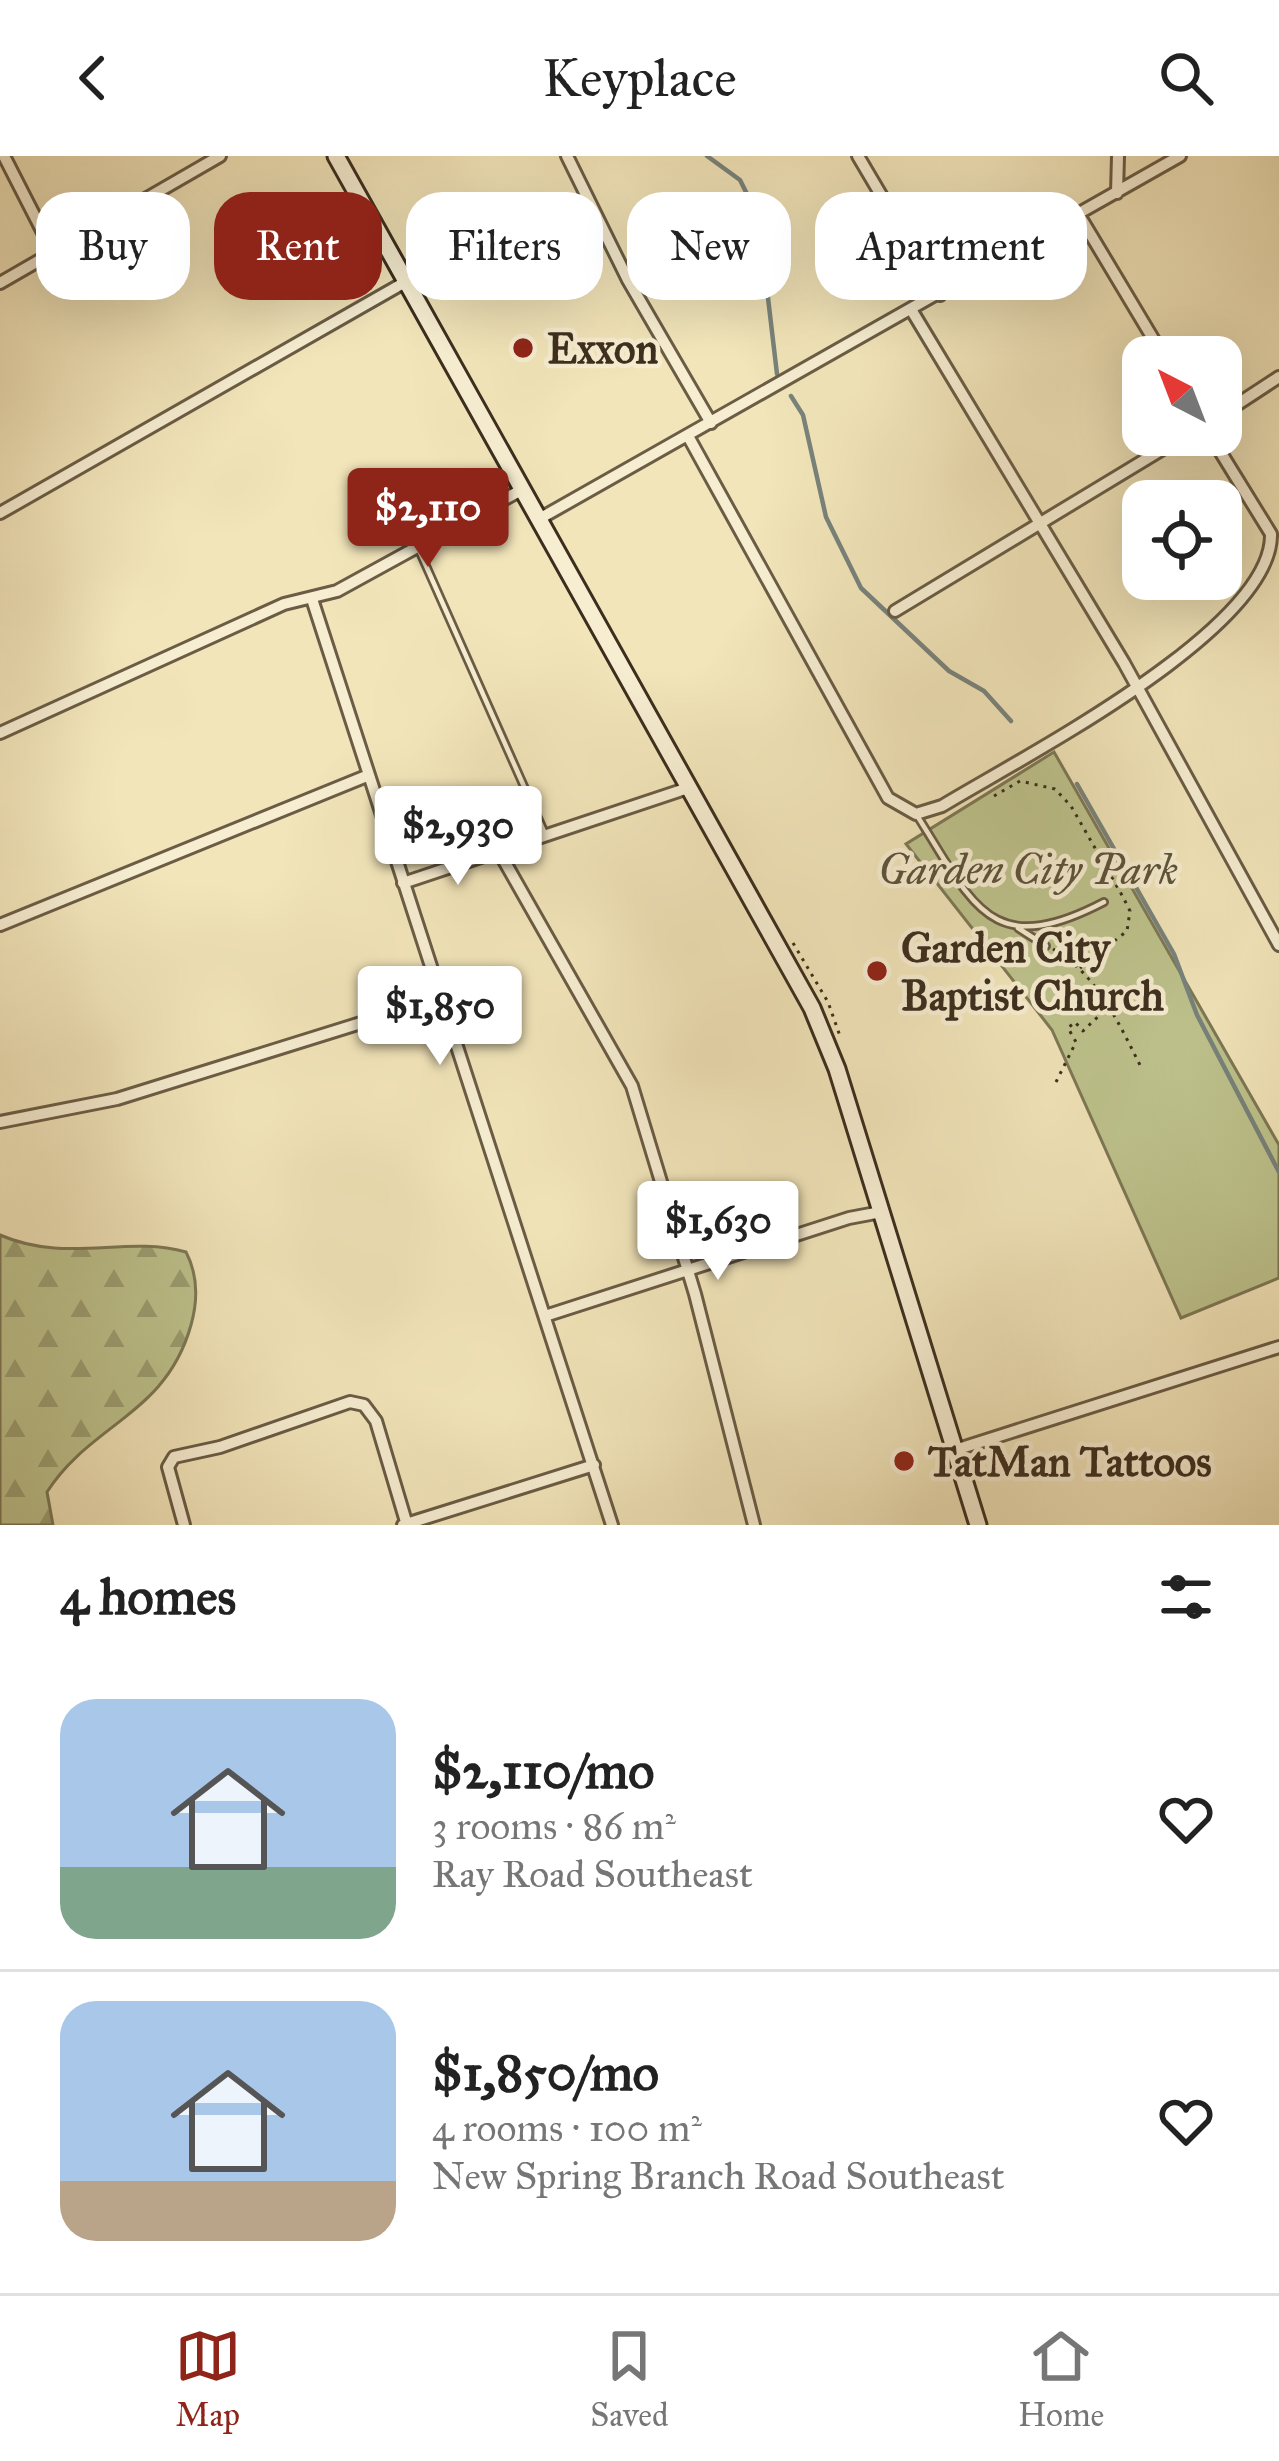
<!DOCTYPE html>
<meta charset="utf-8">
<style>
:root{--surface:#fff;--page:#f2f2f2;--text:#222;--muted:#767676;--line:#e0e0e0;--accent:#8f2418}
body{margin:0;font-family:"IM FELL Great Primer",serif;background:var(--page);color:var(--text);height:100vh;display:flex;flex-direction:column;font-size:45px;white-space:nowrap}
*{box-sizing:border-box;margin:0}
p{font-size:39px;color:var(--muted)}
.icon{flex:none;width:66px;height:66px;fill:none;stroke:currentColor;stroke-width:2;stroke-linecap:round;stroke-linejoin:round}
.map{position:relative;height:1369px;overflow:hidden}
.sheet{display:flex;flex-direction:column;background:var(--surface);flex:1}
.sheet>*{flex:none}
.banner{position:absolute;left:36px;top:36px;width:1209px;height:108px;display:flex;gap:24px}
.needle{width:78px;rotate:318deg}
.fabs{position:absolute;left:1122px;top:180px;display:grid;gap:24px}
.fabs a{display:grid;place-items:center;width:120px;height:120px;border-radius:24px;background:var(--surface);box-shadow:0 12px 48px #0002;font-size:60px}
.price{position:absolute;translate:-50% -102px;padding:0 27px;border-radius:12px;background:#fff;color:#222;font-size:39px;line-height:78px;filter:drop-shadow(0 3px 6px #0008)}
.price::after{content:'';position:absolute;left:50%;top:72px;width:36px;height:27px;margin-left:-18px;background:inherit;clip-path:polygon(0 0,100% 0,50% 100%)}
.price.current{background:var(--accent);color:#fff}
ul{padding:0;list-style:none}
li{display:flex;align-items:center;gap:36px;height:300px;padding:0 60px}
li+li{border-top:3px solid var(--line)}
li span{display:grid;place-items:center;flex:none;width:336px;height:240px;border-radius:36px;color:#555}
li>.icon{margin-inline-start:auto}
span .icon{width:144px;height:144px;fill:#fffc;stroke-width:1}
li b{font-size:51px}
h2{display:flex;justify-content:space-between;align-items:center;height:144px;padding:0 60px;font-size:51px}
.chip{padding:0 42px;border-radius:36px;background:var(--surface);box-shadow:0 12px 48px #0002;font-size:42px;line-height:108px}
.chip.current{background:var(--accent);color:#fff}
header{display:flex;justify-content:space-between;align-items:center;height:156px;padding:0 60px;background:var(--surface);font-size:54px;font-weight:600}
.menu{display:flex;justify-content:space-around;align-items:center;height:168px;border-top:3px solid var(--line);background:var(--surface);font-size:33px;color:var(--muted)}
.menu a{display:grid;justify-items:center;gap:6px}
.menu .current{color:var(--accent)}
.map>svg:first-child{display:block}
.forest{fill:url(#forest-firs);stroke:#7d7856;stroke-width:3}
.park{fill:#bec38d;stroke:#7d7856;stroke-width:3}
.lines{fill:none;stroke-linecap:round;stroke-linejoin:round}
.stream{stroke:#78837c;stroke-width:4.5}
.lane-casing{stroke:#6a5c45;stroke-width:10}
.street-casing{stroke:#6a5c45;stroke-width:16}
.secondary-casing{stroke:#3c2e1e;stroke-width:21}
.path{stroke:#3c2e1e;stroke-width:3;stroke-dasharray:3 6;stroke-linecap:butt}
.lane{stroke:#f7eed2;stroke-width:4.5}
.street{stroke:#f7eed2;stroke-width:10}
.secondary{stroke:#f7eed2;stroke-width:15}
.poi-dot{fill:#8f2418;stroke:#f7eed2;stroke-width:4.5}
.labels{text-anchor:middle;stroke-width:9;stroke-linejoin:round;paint-order:stroke}
.poi-label{font-size:42px;font-weight:bold;fill:#3c2e1e;stroke:#f7eed2;text-anchor:start}
.park-label{font-size:42px;font-style:italic;fill:#5c533a;stroke:#f7eed2}
</style>
<header><svg class="icon" aria-label="back" viewBox="0 0 24 24"><path d="M15 5l-7 7 7 7"/></svg>Keyplace<svg class="icon" aria-label="search" viewBox="0 0 24 24"><circle cx="10" cy="10" r="6"/><path d="M15 15l6 6"/></svg></header>
<div class="map">
<svg width="1279" height="1369" viewBox="0 0 1279 1369">
<defs>
<pattern id="forest-firs" width="22" height="20" patternUnits="userSpaceOnUse" patternTransform="scale(3)"><rect width="22" height="20" fill="#bec38d"/><path d="M5 1l3.5 6h-7zM16 11l3.5 6h-7z" fill="#9c9f73"/></pattern>
</defs>
<rect width="100%" height="100%" fill="#f2e5ba"/>
<filter id="stains"><feTurbulence type="fractalNoise" baseFrequency=".00167" numOctaves="4"/><feColorMatrix values="0 0 0 0 .2 0 0 0 0 .09 0 0 0 0 .02 0 0 0 .5 -.17"/></filter>
<radialGradient id="worn" r=".72"><stop offset=".6" stop-color="#630" stop-opacity="0"/><stop offset="1" stop-color="#630" stop-opacity=".3"/></radialGradient>
<path class="forest" d="M 0,1079 C 67,1108 125,1079 186,1096 C 198,1119 198,1144 191,1169 C 166,1259 91,1267 47,1336 L 53,1369 L 0,1369 Z"/>
<path class="park" d="M 1054,596 L 1279,989 L 1279,1122 L 1181,1162 L 1052,874 L 906,688 Z"/>
<g class="lines">
<path class="stream" d="M 707,0 L 740,24 L 773,90 L 766,125 L 777,218
M 791,240 L 803,259 L 826,361 L 861,432 L 949,515 L 984,535 L 1011,565
M 1077,628 L 1174,798 L 1197,859 L 1279,1016"/>
<defs>
<path id="lane" d="M 419,394 L 546,680
M 916,658 C 973,747 989,806 1104,746
M 1018,772 L 1046,790"/>
<path id="street" d="M 4,0 L 53,96
M 567,0 L 628,124 L 711,267
M 858,0 L 940,139
M 1117,37 L 1118,0
M 1079,59 L 1164,201
M 0,127 L 220,0
M 912,155 L 1124,507 L 1279,789
M 1221,259 L 1279,221
M 688,280 L 888,642 L 916,658 L 942,650 C 1017,604 1273,474 1271,378 L 1210,279
M 0,357 L 407,125
M 539,363 L 1180,0
M 312,443 L 612,1369
M 895,455 L 1186,279
M 0,577 L 284,448 L 337,435 L 523,333
M 498,694 L 632,930 L 695,1138 L 754,1369
M 403,727 L 688,632
M 0,769 L 369,619
M 0,966 L 117,943 L 441,842
M 545,1160 L 849,1062 L 881,1056
M 955,1294 L 1279,1191
M 184,1369 L 168,1311 L 174,1301 L 220,1291 L 350,1246 L 364,1249 L 376,1265 L 407,1369
M 403,1369 L 594,1309"/>
<path id="secondary" d="M 336,0 L 812,852 L 837,913 L 978,1369"/>
</defs>
<use href="#lane" class="lane-casing"/>
<use href="#street" class="street-casing"/>
<use href="#secondary" class="secondary-casing"/>
<path class="path" d="M 994,640 L 1020,625 L 1055,633 L 1071,650 L 1123,741 L 1130,755 L 1127,775 L 1080,812
M 793,787 L 828,846 L 840,880
M 1053,793 C 1098,819 1119,868 1142,913
M 1056,926 L 1076,886 L 1068,872 L 1075,866 L 1083,875 L 1108,851"/>
<use href="#lane" class="lane"/>
<use href="#street" class="street"/>
<use href="#secondary" class="secondary"/>
</g>
<g class="poi-dot">
<circle cx="523" cy="192" r="12"/>
<circle cx="877" cy="815" r="12"/>
<circle cx="904" cy="1305" r="12"/>
</g>
<g class="labels">
<g class="poi-label">
<text x="547" y="207">Exxon</text>
<text x="901" y="806">Garden City<tspan x="901" dy="48">Baptist Church</tspan></text>
<text x="928" y="1320">TatMan Tattoos</text>
</g>
<g class="park-label">
<text x="1028" y="728">Garden City Park</text>
</g>
</g>
<rect width="100%" height="100%" filter="url(#stains)"/>
<rect width="100%" height="100%" fill="url(#worn)"/>
</svg>
<div class="fabs">
<a><svg class="needle" viewBox="-14 -14 28 28"><path d="M0-13l5 13h-10z" fill="#e53935"/><path d="M0 13l5-13h-10z" fill="#767676"/></svg></a>
<a><svg class="icon" aria-label="locate" viewBox="0 0 24 24"><circle cx="12" cy="12" r="6"/><path d="M12 2v4M12 18v4M2 12h4M18 12h4"/></svg></a>
</div>
<b class="price current" style="left:428px;top:414px">$2,110</b>
<b class="price" style="left:458px;top:732px">$2,930</b>
<b class="price" style="left:440px;top:912px">$1,850</b>
<b class="price" style="left:718px;top:1127px">$1,630</b>
<div class="banner">
<a class="chip">Buy</a>
<a class="chip current">Rent</a>
<a class="chip">Filters</a>
<a class="chip">New</a>
<a class="chip">Apartment</a>
</div>
</div>
<section class="sheet">
<h2>4 homes<svg class="icon" aria-label="filters" viewBox="0 0 24 24"><path d="M4 7h16M4 17h16"/><circle cx="9" cy="7" r="2"/><circle cx="15" cy="17" r="2"/></svg></h2>
<ul>
<li><span style="background:linear-gradient(#a9c7e8 70%,#7fa58c 0)"><svg class="icon" aria-label="home" viewBox="0 0 24 24"><path d="M3 11l9-7 9 7M6 9v11h12V9"/></svg></span><div><b>$2,110/mo</b><p>3 rooms · 86 m²</p><p>Ray Road Southeast</p></div><svg class="icon" aria-label="heart" viewBox="0 0 24 24"><path d="M12 20l-8-8c-3-5 5-10 8-4 3-6 11-1 8 4z"/></svg></li>
<li><span style="background:linear-gradient(#a9c7e8 75%,#b9a48a 0)"><svg class="icon" aria-label="home" viewBox="0 0 24 24"><path d="M3 11l9-7 9 7M6 9v11h12V9"/></svg></span><div><b>$1,850/mo</b><p>4 rooms · 100 m²</p><p>New Spring Branch Road Southeast</p></div><svg class="icon" aria-label="heart" viewBox="0 0 24 24"><path d="M12 20l-8-8c-3-5 5-10 8-4 3-6 11-1 8 4z"/></svg></li>
</ul>
</section>
<nav class="menu">
<a class="current"><svg class="icon" aria-label="map" viewBox="0 0 24 24"><path d="M3 6l6-2 6 2 6-2v14l-6 2-6-2-6 2zM9 4v14M15 6v14"/></svg>Map</a>
<a><svg class="icon" aria-label="saved" viewBox="0 0 24 24"><path d="M7 4h10v16l-5-4-5 4z"/></svg>Saved</a>
<a><svg class="icon" aria-label="home" viewBox="0 0 24 24"><path d="M3 11l9-7 9 7M6 9v11h12V9"/></svg>Home</a>
</nav>
